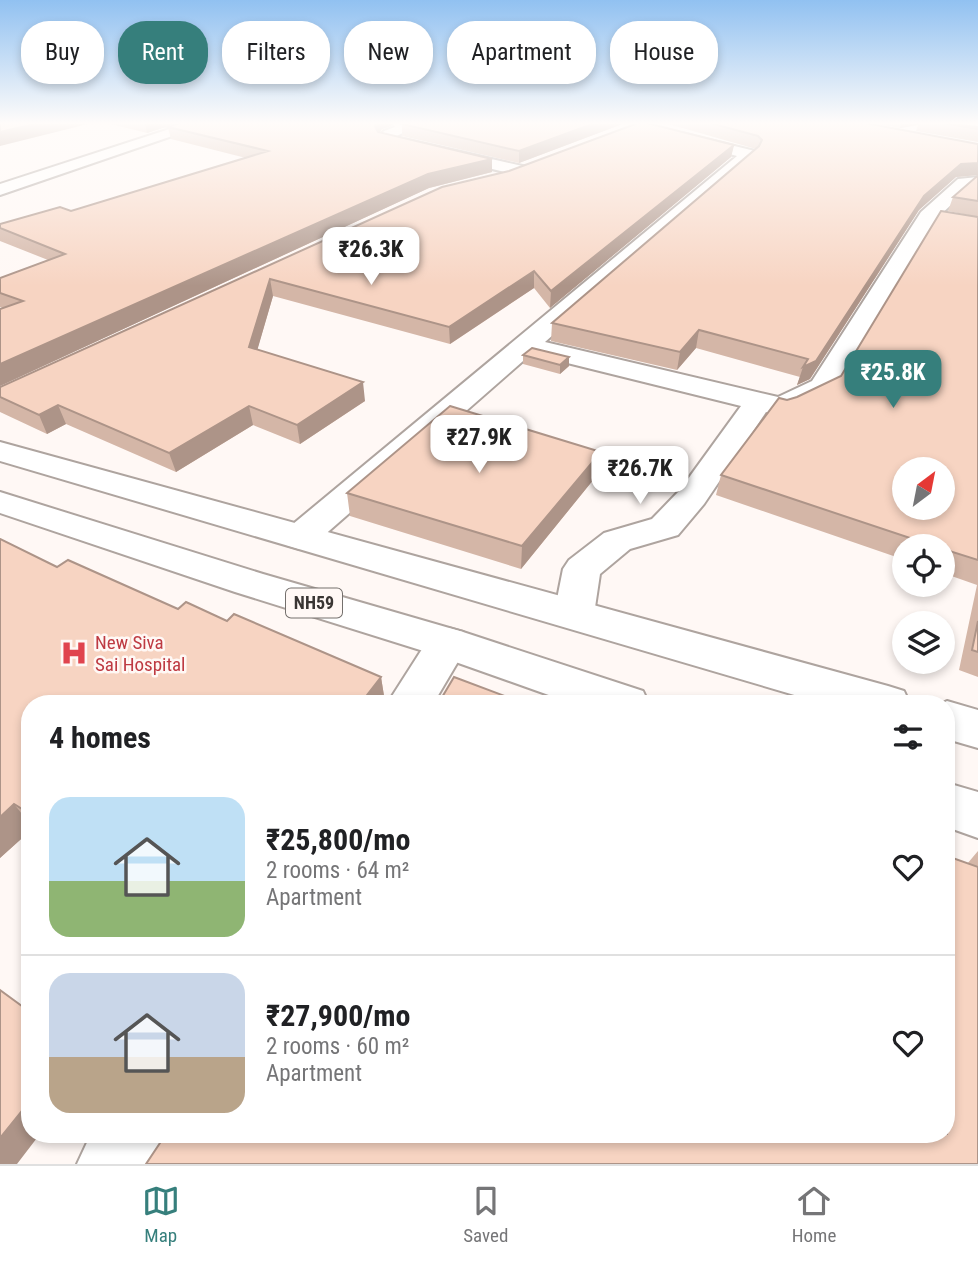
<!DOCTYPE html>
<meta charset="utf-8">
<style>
:root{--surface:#fff;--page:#f6f6f6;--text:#202124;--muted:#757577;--line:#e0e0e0;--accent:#367f7c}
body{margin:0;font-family:"Roboto Condensed",sans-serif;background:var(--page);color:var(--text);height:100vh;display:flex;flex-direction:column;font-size:26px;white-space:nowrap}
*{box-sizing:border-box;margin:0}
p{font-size:23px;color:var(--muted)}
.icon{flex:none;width:38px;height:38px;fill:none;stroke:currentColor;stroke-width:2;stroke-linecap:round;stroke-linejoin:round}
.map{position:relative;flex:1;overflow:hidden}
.details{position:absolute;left:21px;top:695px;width:934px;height:448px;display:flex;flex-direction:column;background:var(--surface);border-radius:28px;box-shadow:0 4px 10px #0003}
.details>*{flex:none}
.guide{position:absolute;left:21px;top:21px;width:936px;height:63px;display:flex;gap:14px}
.needle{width:46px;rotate:32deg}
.buttons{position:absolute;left:892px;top:457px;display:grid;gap:14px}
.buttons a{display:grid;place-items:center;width:63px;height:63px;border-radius:50%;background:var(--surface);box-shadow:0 4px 10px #0003;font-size:35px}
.price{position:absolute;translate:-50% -60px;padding:0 16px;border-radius:14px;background:#fff;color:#222;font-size:23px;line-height:46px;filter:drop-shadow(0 2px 4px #0008)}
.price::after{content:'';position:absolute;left:50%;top:42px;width:21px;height:16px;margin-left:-10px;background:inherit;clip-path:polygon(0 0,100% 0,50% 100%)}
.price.current{background:var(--accent);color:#fff}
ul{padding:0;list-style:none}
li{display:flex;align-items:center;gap:21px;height:175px;padding:0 28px}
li+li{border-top:2px solid var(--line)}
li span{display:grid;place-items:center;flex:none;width:196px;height:140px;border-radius:21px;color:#555}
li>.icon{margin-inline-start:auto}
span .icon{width:84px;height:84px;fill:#fffc;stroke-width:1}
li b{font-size:30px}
h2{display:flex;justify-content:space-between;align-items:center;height:84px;padding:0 28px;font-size:30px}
.pill{padding:0 24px;border-radius:28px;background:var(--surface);box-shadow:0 4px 10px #0003;font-size:24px;line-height:63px}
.pill.current{background:var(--accent);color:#fff}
.tab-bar{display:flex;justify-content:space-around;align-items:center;height:98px;border-top:2px solid var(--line);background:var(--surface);font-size:19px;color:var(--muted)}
.tab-bar a{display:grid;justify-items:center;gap:4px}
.tab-bar .current{color:var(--accent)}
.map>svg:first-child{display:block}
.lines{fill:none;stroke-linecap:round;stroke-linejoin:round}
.minor-casing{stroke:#aea49f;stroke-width:4}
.trunk-casing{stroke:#aea49f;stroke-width:4}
.minor{fill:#fff;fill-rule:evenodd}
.trunk{fill:#fff;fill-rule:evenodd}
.wall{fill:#d4b6a7}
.shaded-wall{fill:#ad9488}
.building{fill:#f7d4c2;stroke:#ad9488;stroke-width:2;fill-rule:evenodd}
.labels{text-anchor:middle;stroke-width:5;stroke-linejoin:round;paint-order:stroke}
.shield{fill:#fff8f5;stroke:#74706d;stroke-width:2}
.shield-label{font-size:18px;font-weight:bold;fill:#393533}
.health-label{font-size:19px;fill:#be3a42;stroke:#fff8f5;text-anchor:start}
</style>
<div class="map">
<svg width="978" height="1164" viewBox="0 0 978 1164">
<rect width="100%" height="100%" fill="#fff8f5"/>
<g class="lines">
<defs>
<path id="minor" d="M 188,123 L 210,123 L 0,195 L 0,184 Z
M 392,123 L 411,123 L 414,127 L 395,137 L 527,167 L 529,171 L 521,176 L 380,142 L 378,139 L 384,131 L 395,127 Z
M 681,133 L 755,151 L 757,154 L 545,342 L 778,397 L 812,381 L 921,212 L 958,179 L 978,177 L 978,187 L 969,188 L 936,219 L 832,393 L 791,413 L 781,416 L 766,412 L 704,504 L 678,535 L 630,549 L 600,574 L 594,614 L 588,624 L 574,628 L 560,624 L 554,614 L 563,569 L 569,560 L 604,533 L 652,519 L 680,490 L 741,406 L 531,354 L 313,545 L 300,549 L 287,545 L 282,537 L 287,529 L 737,156 L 676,140 L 674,137 L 676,134 Z
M 448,628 L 463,632 L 469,643 L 433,704 L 387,704 L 433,632 Z
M 91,1134 L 165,1134 L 151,1164 L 77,1164 Z"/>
<path id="trunk" d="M 0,442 L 888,686 L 904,691 L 910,704 L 825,704 L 0,461 Z
M 0,492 L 263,574 L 463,632 L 643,691 L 649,704 L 574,704 L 433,654 L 235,592 L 0,513 Z
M 947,701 L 978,710 L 978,748 L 947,739 L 947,704 L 941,704 Z
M 947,783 L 978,792 L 978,838 L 947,827 Z"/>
</defs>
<use href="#minor" class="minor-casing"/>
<use href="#trunk" class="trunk-casing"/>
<use href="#minor" class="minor"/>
<use href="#trunk" class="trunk"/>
</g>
<path class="wall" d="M 107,123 L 178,123 L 147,133 Z
M 180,123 L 391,123 L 391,126 L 382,129 L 379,133 L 492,172 L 429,188 L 0,386 L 0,309 L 3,308 L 0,307 L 0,278 L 48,260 L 0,241 L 0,224 L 71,211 L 246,158 L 171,139 L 168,127 Z
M 403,123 L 625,123 L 519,163 L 402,136 L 402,124 Z
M 665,123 L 865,123 L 978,144 L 978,175 L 956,177 L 919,210 L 810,379 L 797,385 L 800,377 L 696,348 L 677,370 L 551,341 L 552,323 L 756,149 Z
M 874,123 L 952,123 L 978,127 L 978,142 L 916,131 L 918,125 L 900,128 Z
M 734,145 L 731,157 L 550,308 L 534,288 L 450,344 L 273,296 L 257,350 L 365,401 L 300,444 L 253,425 L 176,472 L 66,424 L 47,434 L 0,412 L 0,387 L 442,187 Z
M 978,176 L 978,217 L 948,211 L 953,197 Z
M 978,217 L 978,677 L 959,670 L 977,585 L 943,573 L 943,546 L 905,546 L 905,560 L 716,495 L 721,475 L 787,400 L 797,397 L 841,376 Z
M 523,355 L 569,357 L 569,366 L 560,374 L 523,364 Z
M 601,452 L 598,474 L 521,569 L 350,516 L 347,493 Z
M 0,539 L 57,567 L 178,609 L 227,621 L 381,677 L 385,702 L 384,704 L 30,704 L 30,831 L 0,858 Z
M 978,851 L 978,1164 L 967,864 Z"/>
<path class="shaded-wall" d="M 39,123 L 92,123 L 0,146 L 0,132 Z
M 145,123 L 178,123 L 147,133 Z
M 377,123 L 391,123 L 391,126 L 382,129 L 376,137 L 375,126 Z
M 595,123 L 625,123 L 519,163 L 519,151 Z
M 901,123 L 919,123 L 918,125 L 900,128 Z
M 734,145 L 731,157 L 550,308 L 551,291 Z
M 492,159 L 492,172 L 429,188 L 0,386 L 0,364 L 428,174 Z
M 978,163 L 978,175 L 956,177 L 919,210 L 810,379 L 797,385 L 803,367 L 924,196 L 961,164 Z
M 534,271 L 534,288 L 450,344 L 449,327 Z
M 270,279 L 273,296 L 253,365 L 249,347 Z
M 699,330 L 696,348 L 677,370 L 680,352 Z
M 569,357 L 569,366 L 560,374 L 560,365 Z
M 363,382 L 365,401 L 300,444 L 297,425 Z
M 58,405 L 66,424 L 47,434 L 39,415 Z
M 249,406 L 253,425 L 176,472 L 169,453 Z
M 601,452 L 598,474 L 521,569 L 522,546 Z
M 381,677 L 385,702 L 384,704 L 360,704 Z
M 14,804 L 30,824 L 30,831 L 0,858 L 0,817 Z
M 30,1101 L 30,1134 L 40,1134 L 17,1164 L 0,1164 L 0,1138 Z"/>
<path class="building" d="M 0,123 L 39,123 L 0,132 Z
M 180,123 L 377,123 L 375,126 L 378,132 L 492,159 L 428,174 L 0,364 L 0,309 L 23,301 L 0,293 L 0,278 L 65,254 L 0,228 L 0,224 L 60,207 L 71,211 L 268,151 L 168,127 Z
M 403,123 L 595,123 L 519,151 L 402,124 Z
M 638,123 L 647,123 L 734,145 L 551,291 L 534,271 L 449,327 L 270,279 L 249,347 L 363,382 L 297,425 L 249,406 L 169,453 L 58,405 L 39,415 L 0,397 L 0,387 L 442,187 L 509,171 Z
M 710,123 L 865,123 L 978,144 L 978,163 L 961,164 L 924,196 L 816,361 L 803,367 L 808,359 L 699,330 L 680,352 L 552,323 L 759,146 L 762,140 L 758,136 Z
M 943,123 L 978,127 L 978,129 Z
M 978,176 L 978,201 L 953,197 L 976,177 Z
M 941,211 L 978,217 L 978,560 L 943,549 L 943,546 L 934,546 L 721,475 L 779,398 L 787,400 L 797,397 L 841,376 ZM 905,469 L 943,469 L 943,508 L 905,508 Z
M 532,348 L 569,357 L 560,365 L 523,355 Z
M 450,406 L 601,452 L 522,546 L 347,493 Z
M 0,539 L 57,567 L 68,560 L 178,609 L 186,602 L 227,621 L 234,614 L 381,677 L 360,704 L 30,704 L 30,814 L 14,804 L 0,817 Z
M 978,621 L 978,652 L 972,650 Z
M 454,677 L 526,704 L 438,704 Z
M 947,856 L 978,867 L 978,866 L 978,1164 L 146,1164 L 166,1134 L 947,1134 Z
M 0,990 L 30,1012 L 30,1101 L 0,1138 Z"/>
<linearGradient id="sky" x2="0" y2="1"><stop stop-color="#91c1f1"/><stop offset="0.43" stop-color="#fffcfa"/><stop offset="1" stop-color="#fffcfa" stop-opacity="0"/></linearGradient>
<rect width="978" height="286" fill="url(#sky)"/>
<defs>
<symbol id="hospital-bare" viewBox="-9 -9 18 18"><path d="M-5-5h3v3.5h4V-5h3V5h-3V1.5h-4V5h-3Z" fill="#e0444e" stroke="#fff8f5" stroke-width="2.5" paint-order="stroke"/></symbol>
</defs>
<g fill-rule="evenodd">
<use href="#hospital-bare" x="55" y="634" width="38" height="38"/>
</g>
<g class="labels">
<rect class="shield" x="286" y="588.5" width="56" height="29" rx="5"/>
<g class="shield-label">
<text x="314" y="609">NH59</text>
</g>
<g class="health-label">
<text x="95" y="649">New Siva<tspan x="95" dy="22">Sai Hospital</tspan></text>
</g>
</g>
</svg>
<div class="buttons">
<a><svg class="needle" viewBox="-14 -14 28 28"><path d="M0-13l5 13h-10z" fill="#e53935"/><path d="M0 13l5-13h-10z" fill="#757577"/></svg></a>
<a><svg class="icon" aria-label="locate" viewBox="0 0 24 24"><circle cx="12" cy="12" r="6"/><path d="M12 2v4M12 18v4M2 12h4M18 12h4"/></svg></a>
<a><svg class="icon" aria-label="layers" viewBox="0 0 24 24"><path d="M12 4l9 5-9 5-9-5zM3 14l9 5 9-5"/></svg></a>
</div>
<b class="price" style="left:371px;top:287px">₹26.3K</b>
<b class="price current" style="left:893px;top:410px">₹25.8K</b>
<b class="price" style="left:479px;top:475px">₹27.9K</b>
<b class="price" style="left:640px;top:506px">₹26.7K</b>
<div class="guide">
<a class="pill">Buy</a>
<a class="pill current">Rent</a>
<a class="pill">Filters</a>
<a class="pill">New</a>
<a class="pill">Apartment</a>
<a class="pill">House</a>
</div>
<section class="details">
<h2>4 homes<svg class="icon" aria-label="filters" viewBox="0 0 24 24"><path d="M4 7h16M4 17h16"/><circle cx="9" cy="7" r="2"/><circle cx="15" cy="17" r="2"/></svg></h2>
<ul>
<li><span style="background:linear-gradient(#bfe0f5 60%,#8fb573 0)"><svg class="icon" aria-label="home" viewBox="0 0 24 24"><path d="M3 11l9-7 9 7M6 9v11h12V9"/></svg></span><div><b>₹25,800/mo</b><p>2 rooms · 64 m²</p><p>Apartment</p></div><svg class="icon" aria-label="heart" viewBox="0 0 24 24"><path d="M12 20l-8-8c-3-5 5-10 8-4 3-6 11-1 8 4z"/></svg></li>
<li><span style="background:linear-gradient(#c9d6e8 60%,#b9a48a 0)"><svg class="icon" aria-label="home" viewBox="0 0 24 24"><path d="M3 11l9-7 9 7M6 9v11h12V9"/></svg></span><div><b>₹27,900/mo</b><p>2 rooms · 60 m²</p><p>Apartment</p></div><svg class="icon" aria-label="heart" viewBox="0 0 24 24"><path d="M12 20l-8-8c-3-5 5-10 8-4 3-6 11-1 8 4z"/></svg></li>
</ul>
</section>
</div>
<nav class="tab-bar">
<a class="current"><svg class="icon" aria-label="map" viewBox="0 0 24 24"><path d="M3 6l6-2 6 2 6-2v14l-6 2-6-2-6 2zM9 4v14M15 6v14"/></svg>Map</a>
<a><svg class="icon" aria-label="saved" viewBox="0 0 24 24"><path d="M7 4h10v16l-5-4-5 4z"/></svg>Saved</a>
<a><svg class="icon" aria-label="home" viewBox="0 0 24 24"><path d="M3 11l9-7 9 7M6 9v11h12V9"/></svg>Home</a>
</nav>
